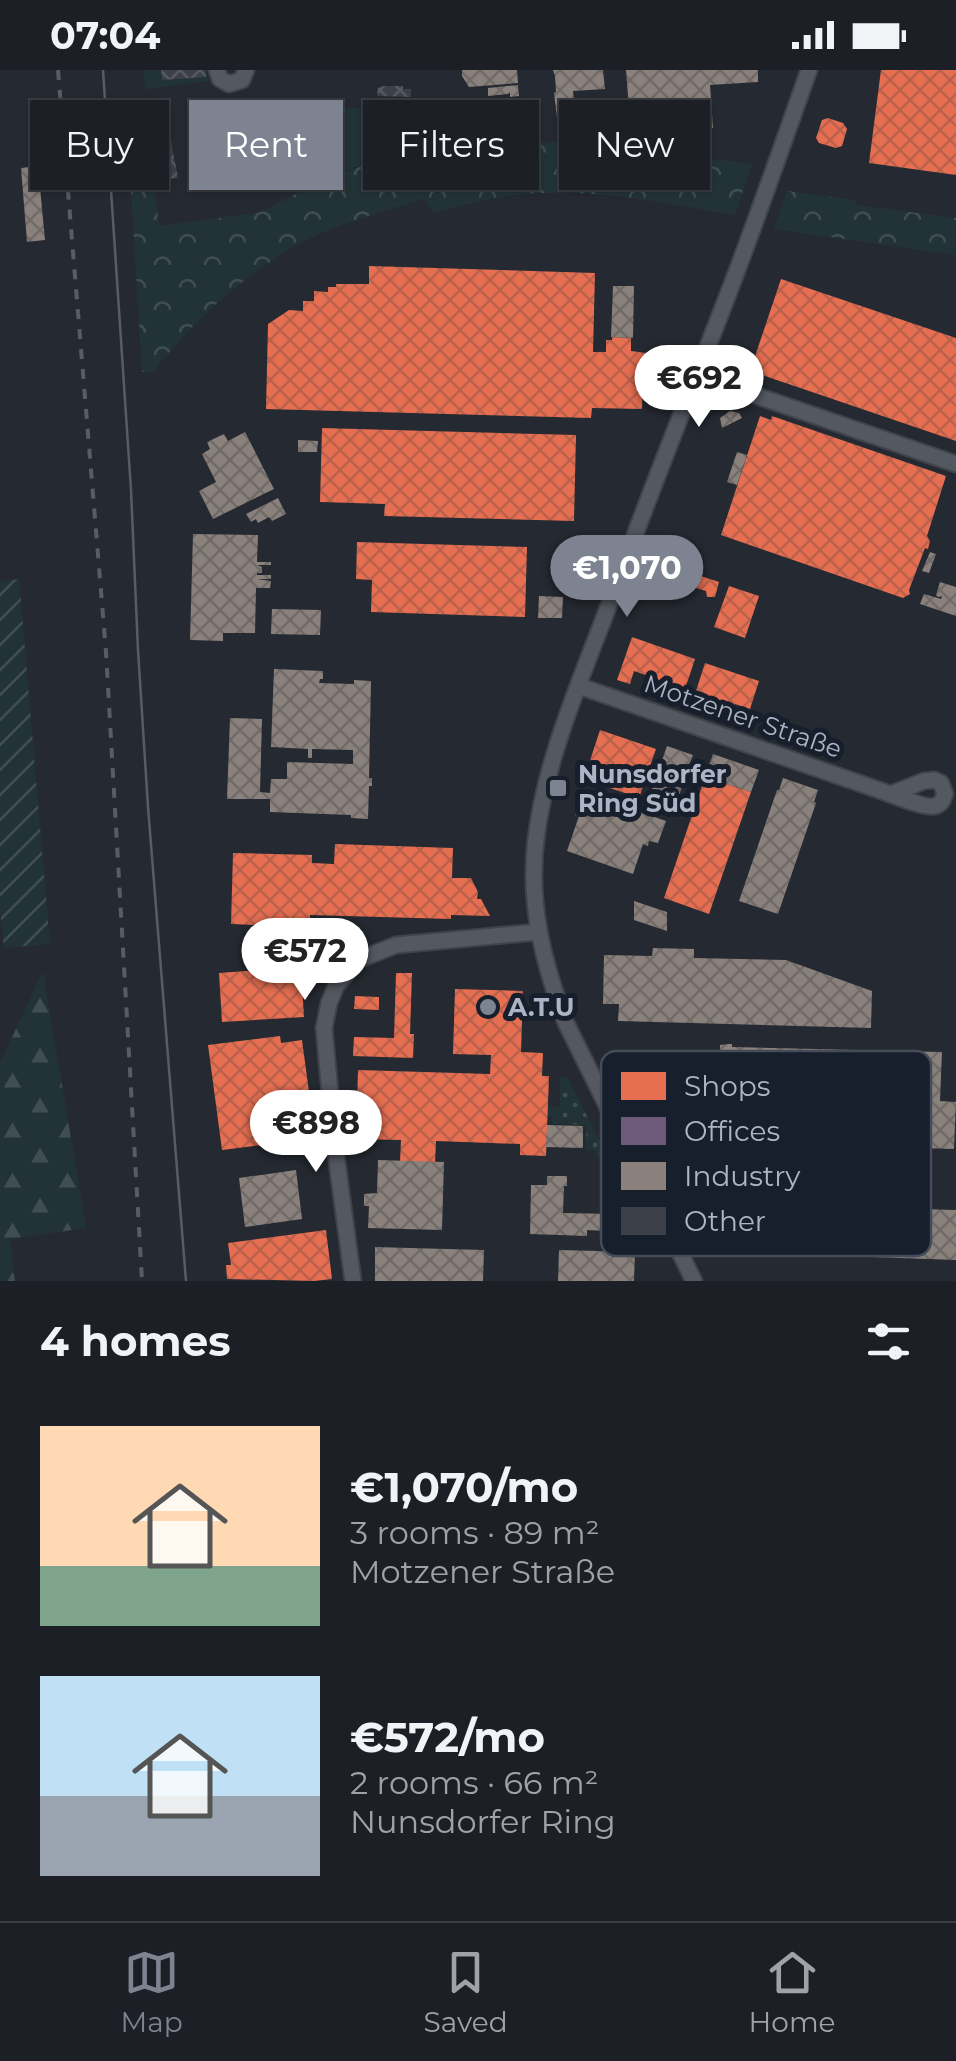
<!DOCTYPE html>
<meta charset="utf-8">
<style>
:root{--surface:#1c1f25;--page:#25272d;--text:#f1f3f6;--muted:#a0a2a7;--line:#3a3d42;--accent:#7d8391}
body{margin:0;font-family:Montserrat,sans-serif;background:var(--page);color:var(--text);height:100vh;display:flex;flex-direction:column;font-size:38px;white-space:nowrap}
*{box-sizing:border-box;margin:0}
p{font-size:32px;color:var(--muted)}
.icon{flex:none;width:55px;height:55px;fill:none;stroke:currentColor;stroke-width:2;stroke-linecap:round;stroke-linejoin:round}
.map{position:relative;height:1211px;overflow:hidden}
.panel{display:flex;flex-direction:column;background:var(--surface);flex:1}
.panel>*{flex:none}
.guide{position:absolute;left:30px;top:30px;width:898px;height:90px;display:flex;gap:20px}
.price{position:absolute;translate:-50% -85px;padding:0 22px;border-radius:35px;background:#fff;color:#222;font-size:32px;line-height:65px;filter:drop-shadow(0 2px 5px #0008)}
.price::after{content:'';position:absolute;left:50%;top:60px;width:30px;height:22px;margin-left:-15px;background:inherit;clip-path:polygon(0 0,100% 0,50% 100%)}
.price.on{background:var(--accent);color:#fff}
ul{padding:0;list-style:none}
li{display:flex;align-items:center;gap:30px;height:250px;padding:0 40px}
li span{display:grid;place-items:center;flex:none;width:280px;height:200px;border-radius:0px;color:#555}
li>.icon{margin-inline-start:auto}
span .icon{width:120px;height:120px;fill:#fffc;stroke-width:1}
li b{font-size:42px}
h2{display:flex;justify-content:space-between;align-items:center;height:120px;padding:0 40px;font-size:42px}
.pill{padding:0 35px;border-radius:0px;background:var(--surface);box-shadow:0 2px 8px #0004,0 0 0 2px var(--line);font-size:35px;line-height:90px}
.pill.on{background:var(--accent);color:#fff}
.status{display:flex;justify-content:space-between;align-items:center;height:70px;padding:0 50px;background:var(--surface);direction:ltr}
.status svg{height:28px;fill:currentColor}
.dock{display:flex;justify-content:space-around;align-items:center;height:140px;border-top:2px solid var(--line);background:var(--surface);font-size:28px;color:var(--muted)}
.dock a{display:grid;justify-items:center;gap:5px}
.dock .on{color:var(--accent)}
.map>svg:first-child{display:block}
.grass{fill:url(#grass-dots)}
.forest{fill:url(#forest-firs)}
.park{fill:url(#park-crowns)}
.garden{fill:url(#garden-furrows)}
.pitch{fill:#223337}
.shops{fill:url(#shops-cross-hatch)}
.offices{fill:url(#offices-cross-hatch)}
.industry{fill:url(#industry-cross-hatch)}
.building{fill:url(#building-cross-hatch)}
.lines{fill:none;stroke-linecap:round;stroke-linejoin:round}
.minor-casing{stroke:#40444a;stroke-width:19}
.minor{stroke:#545860;stroke-width:15}
.tram{stroke:#585c63;stroke-width:2.5}
.rail{stroke:#585c63;stroke-width:4;stroke-dasharray:10 10;stroke-linecap:butt}
.poi-dot{fill:#7d8391;stroke:#181f2c;stroke-width:4}
.labels{text-anchor:middle;stroke-width:10;stroke-linejoin:round;paint-order:stroke}
.street-label{font-size:25px;fill:#acb4c5;stroke:#181f2c}
.poi-label{font-size:25px;font-weight:bold;fill:#acb4c5;stroke:#181f2c;text-anchor:start}
.key{fill:#181f2c;stroke:#444c5a;stroke-width:2.5}
.key-label{font-size:28px;fill:#acb4c5}
</style>
<div class="status"><b>07:04</b><svg viewBox="0 0 49 12"><path d="M0 12V9h3v3zM5 12V6h3v6zM10 12V3h3v9zM15 12V0h3v12zM26 1h20v11H26zM47 4h2v5h-2z"/></svg></div>
<div class="map">
<svg width="956" height="1211" viewBox="0 0 956 1211">
<defs>
<pattern id="grass-dots" width="8" height="8" patternUnits="userSpaceOnUse" patternTransform="scale(2.5)"><rect width="8" height="8" fill="#223337"/><path d="M2 2h.1M6 6h.1" fill="none" stroke="#3f4e52" stroke-width="1.8" stroke-linecap="round"/></pattern>
<pattern id="forest-firs" width="22" height="20" patternUnits="userSpaceOnUse" patternTransform="scale(2.5)"><rect width="22" height="20" fill="#223337"/><path d="M5 1l3.5 6h-7zM16 11l3.5 6h-7z" fill="#3f4e52"/></pattern>
<pattern id="park-crowns" width="20" height="18" patternUnits="userSpaceOnUse" patternTransform="scale(2.5)"><rect width="20" height="18" fill="#223337"/><path d="M2 6a3 3 0 1 1 6 0M12 15a3 3 0 1 1 6 0" fill="none" stroke="#3f4e52"/></pattern>
<pattern id="garden-furrows" width="10" height="10" patternUnits="userSpaceOnUse" patternTransform="scale(2.5)"><rect width="10" height="10" fill="#223337"/><path d="M-1 1l2-2M0 10L10 0M9 11l2-2" fill="none" stroke="#3f4e52"/></pattern>
<pattern id="shops-cross-hatch" width="8" height="8" patternUnits="userSpaceOnUse" patternTransform="scale(2.5)"><rect width="8" height="8" fill="#e76f51"/><path d="M0 0l8 8M0 8l8-8" fill="none" stroke="#ba614c"/></pattern>
<pattern id="offices-cross-hatch" width="8" height="8" patternUnits="userSpaceOnUse" patternTransform="scale(2.5)"><rect width="8" height="8" fill="#6d597a"/><path d="M0 0l8 8M0 8l8-8" fill="none" stroke="#857691"/></pattern>
<pattern id="industry-cross-hatch" width="8" height="8" patternUnits="userSpaceOnUse" patternTransform="scale(2.5)"><rect width="8" height="8" fill="#8a817c"/><path d="M0 0l8 8M0 8l8-8" fill="none" stroke="#706a68"/></pattern>
<pattern id="building-cross-hatch" width="8" height="8" patternUnits="userSpaceOnUse" patternTransform="scale(2.5)"><rect width="8" height="8" fill="#3c4049"/><path d="M0 0l8 8M0 8l8-8" fill="none" stroke="#565962"/></pattern>
</defs>
<rect width="100%" height="100%" fill="#252931"/>
<path class="grass" d="M 560,1007 L 568,1008 L 608,1088 L 597,1088 L 597,1080 L 586,1080 L 586,1055 L 552,1053 L 552,1047 L 547,1047 L 548,1037 L 560,1037 Z"/>
<path class="forest" d="M 43,901 L 86,1158 L 10,1169 L 15,1211 L 0,1211 L 0,993 Z"/>
<path class="park" d="M 126,35 L 145,35 L 159,156 L 261,142 L 315,114 L 361,96 L 412,81 L 475,72 L 548,72 L 601,75 L 752,94 L 735,145 C 666,133 595,118 525,124 C 494,127 464,134 434,143 L 423,129 C 381,142 337,154 298,174 C 287,179 276,188 266,195 C 222,225 185,261 153,302 L 142,302 Z
M 787,121 L 855,130 L 856,135 L 956,148 L 956,185 L 774,159 Z"/>
<path class="garden" d="M 19,509 L 50,874 L 4,878 L 0,840 L 0,511 Z"/>
<path class="pitch" d="M 143,0 L 208,0 L 209,11 L 145,19 Z
M 403,35 L 404,42 L 419,41 L 423,74 L 320,109 L 299,41 Z"/>
<path class="shops" d="M 881,0 L 956,0 L 956,105 L 869,93 Z
M 828,48 L 843,53 L 847,59 L 842,76 L 836,78 L 819,73 L 816,68 L 822,50 Z
M 369,196 L 595,203 L 593,282 L 606,282 L 606,270 L 612,270 L 612,267 L 631,268 L 631,281 L 655,284 L 655,309 L 643,309 L 642,339 L 592,338 L 591,348 L 266,339 L 268,254 L 289,240 L 303,241 L 303,231 L 314,231 L 314,221 L 328,222 L 328,217 L 336,217 L 336,214 L 369,214 Z
M 781,209 L 956,268 L 956,371 L 750,301 Z
M 760,346 L 771,350 L 772,346 L 946,406 L 927,466 L 930,471 L 928,479 L 925,478 L 909,520 L 910,524 L 903,528 L 721,465 Z
M 322,358 L 576,365 L 574,451 L 384,446 L 385,434 L 320,432 Z
M 357,472 L 527,477 L 525,547 L 371,542 L 372,510 L 356,509 Z
M 701,506 L 719,512 L 715,527 L 707,527 L 706,521 L 692,517 L 695,507 L 700,509 Z
M 729,516 L 759,526 L 745,568 L 714,557 Z
M 632,567 L 695,589 L 685,619 L 634,601 L 630,614 L 617,610 Z
M 705,593 L 759,611 L 750,639 L 735,634 L 731,645 L 700,634 L 704,623 L 696,621 Z
M 600,660 L 656,679 L 639,728 L 584,709 Z
M 705,707 L 751,722 L 709,844 L 664,828 Z
M 335,774 L 453,778 L 452,808 L 471,808 L 478,822 L 477,829 L 481,829 L 490,846 L 451,845 L 451,849 L 310,845 L 310,857 L 231,854 L 233,783 L 312,785 L 312,793 L 334,794 Z
M 301,897 L 304,947 L 222,952 L 219,903 Z
M 396,903 L 412,903 L 410,964 L 414,964 L 413,988 L 353,986 L 354,967 L 394,968 Z
M 455,919 L 523,921 L 521,982 L 543,983 L 542,1006 L 549,1006 L 546,1086 L 520,1085 L 520,1074 L 436,1071 L 435,1093 L 400,1092 L 401,1070 L 356,1069 L 358,1000 L 490,1004 L 491,985 L 453,984 Z
M 355,926 L 379,927 L 379,940 L 354,939 Z
M 280,966 L 281,973 L 302,970 L 309,1022 L 291,1024 L 298,1071 L 288,1072 L 289,1076 L 279,1078 L 278,1073 L 222,1080 L 208,975 Z
M 326,1160 L 332,1209 L 314,1211 L 227,1209 L 226,1195 L 231,1195 L 228,1173 Z"/>
<path class="offices" d="M 441,43 L 444,58 L 427,61 L 423,47 Z
M 302,73 L 308,96 L 297,99 L 291,76 Z"/>
<path class="industry" d="M 462,0 L 517,0 L 518,13 L 469,17 L 462,6 Z
M 553,0 L 603,0 L 605,19 L 573,21 L 576,49 L 561,50 L 557,48 L 554,23 L 556,22 L 555,6 Z
M 626,0 L 758,0 L 758,12 L 710,15 L 713,58 L 676,61 L 674,70 L 669,68 L 667,73 L 646,63 L 646,66 L 631,64 Z
M 518,15 L 519,26 L 510,27 L 510,22 L 508,24 L 488,26 L 488,18 Z
M 38,96 L 45,170 L 27,172 L 21,98 Z
M 613,216 L 634,216 L 633,268 L 611,267 Z
M 730,341 L 739,343 L 742,348 L 722,358 L 720,348 Z
M 245,362 L 274,419 L 213,449 L 199,421 L 216,412 L 202,384 L 210,379 L 207,372 L 224,364 L 228,371 Z
M 298,370 L 318,371 L 317,382 L 298,382 Z
M 737,382 L 747,385 L 737,415 L 727,412 Z
M 278,428 L 286,444 L 272,451 L 269,447 L 258,453 L 256,449 L 251,452 L 246,444 Z
M 193,464 L 258,465 L 257,492 L 271,492 L 271,495 L 257,495 L 262,497 L 262,503 L 257,503 L 257,505 L 271,505 L 271,509 L 257,509 L 271,511 L 270,518 L 256,518 L 255,563 L 223,563 L 223,571 L 190,570 Z
M 930,482 L 936,484 L 929,503 L 922,501 Z
M 940,512 L 956,517 L 956,546 L 920,534 L 924,524 L 941,529 L 942,526 L 938,527 L 936,525 Z
M 539,526 L 563,527 L 562,548 L 538,548 Z
M 272,539 L 321,540 L 320,565 L 271,564 Z
M 274,599 L 323,601 L 323,609 L 320,609 L 319,613 L 354,614 L 354,610 L 371,611 L 369,708 L 372,708 L 372,716 L 369,716 L 368,749 L 351,748 L 351,745 L 270,742 L 270,729 L 227,729 L 230,648 L 262,649 L 260,722 L 270,723 L 271,709 L 287,709 L 287,692 L 353,694 L 353,680 L 312,679 L 312,688 L 308,688 L 308,679 L 271,677 Z
M 667,676 L 693,685 L 673,743 L 647,734 Z
M 713,684 L 759,700 L 751,722 L 705,707 Z
M 783,708 L 818,720 L 814,732 L 816,733 L 778,844 L 739,831 L 777,720 L 779,720 Z
M 583,722 L 666,751 L 658,773 L 649,771 L 648,776 L 643,774 L 633,804 L 567,781 L 579,746 L 575,745 Z
M 634,831 L 667,842 L 667,861 L 634,850 Z
M 653,878 L 694,879 L 694,888 L 786,890 L 872,921 L 871,958 L 618,951 L 619,934 L 603,934 L 604,885 L 652,886 Z
M 728,974 L 732,974 L 732,977 L 942,982 L 940,1031 L 956,1032 L 954,1079 L 884,1077 L 882,1138 L 956,1140 L 956,1190 L 844,1186 L 847,1077 L 717,1073 L 720,975 Z
M 547,1055 L 583,1056 L 583,1078 L 546,1077 Z
M 378,1090 L 444,1092 L 442,1160 L 368,1158 L 369,1136 L 364,1136 L 364,1124 L 377,1123 Z
M 296,1100 L 302,1149 L 245,1157 L 239,1108 Z
M 547,1106 L 567,1106 L 567,1116 L 564,1116 L 563,1143 L 613,1144 L 614,1139 L 622,1139 L 622,1154 L 626,1155 L 626,1163 L 605,1164 L 605,1161 L 587,1160 L 587,1166 L 530,1164 L 531,1115 L 547,1115 Z
M 375,1177 L 484,1180 L 483,1211 L 375,1211 Z
M 559,1180 L 635,1182 L 634,1211 L 558,1211 Z"/>
<path class="building" d="M 161,0 L 205,0 L 206,7 L 162,10 Z
M 383,16 L 403,16 L 403,19 L 411,19 L 411,27 L 377,26 L 378,18 Z
M 401,29 L 401,34 L 379,35 L 379,30 Z
M 269,31 L 270,40 L 255,43 L 253,33 Z
M 49,36 L 50,61 L 40,62 L 38,37 Z
M 41,66 L 47,66 L 48,80 L 41,80 Z
M 171,70 L 178,108 L 168,109 L 161,72 Z"/>
<g class="lines">
<defs>
<path id="minor" d="M 217,0 L 220,9 L 229,14 L 242,10 L 246,0
M 696,305 L 956,394
M 579,616 L 879,720 C 890,724 926,739 935,736 C 942,734 943,729 945,724 L 941,713 L 934,710 L 924,711 L 891,724
M 353,1211 L 335,1077 L 324,958 L 329,933 L 336,916 L 358,890 L 396,875 L 538,862
M 694,1211 L 566,953 C 543,893 528,833 536,769 C 546,685 584,603 613,524 C 649,424 689,326 727,227 C 756,152 782,76 809,0"/>
</defs>
<use href="#minor" class="minor-casing"/>
<use href="#minor" class="minor"/>
<path class="tram" d="M 103,0 L 131,420 L 138,580 L 148,737 L 186,1211"/>
<path class="rail" d="M 58,0 L 106,582 L 142,1211"/>
</g>
<g class="poi-dot">
<rect x="548" y="708" width="20" height="20" rx="5"/>
<circle cx="488" cy="937" r="10"/>
</g>
<g class="labels">
<g class="street-label">
<text transform="translate(743 646) rotate(19)" y="9">Motzener Straße</text>
</g>
<g class="poi-label">
<text x="578" y="713">Nunsdorfer<tspan x="578" dy="29">Ring Süd</tspan></text>
<text x="508" y="946">A.T.U</text>
</g>
</g>
<rect x="601" y="981" width="330" height="205" rx="15" class="key"/>
<rect x="621" y="1002" width="45" height="28" fill="#e76f51"/>
<rect x="621" y="1047" width="45" height="28" fill="#6d597a"/>
<rect x="621" y="1092" width="45" height="28" fill="#8a817c"/>
<rect x="621" y="1137" width="45" height="28" fill="#3c4049"/>
<g class="key-label">
<text x="684" y="1026">Shops</text>
<text x="684" y="1071">Offices</text>
<text x="684" y="1116">Industry</text>
<text x="684" y="1161">Other</text>
</g>
</svg>
<b class="price" style="left:699px;top:360px">€692</b>
<b class="price on" style="left:627px;top:550px">€1,070</b>
<b class="price" style="left:305px;top:933px">€572</b>
<b class="price" style="left:316px;top:1105px">€898</b>
<div class="guide">
<a class="pill">Buy</a>
<a class="pill on">Rent</a>
<a class="pill">Filters</a>
<a class="pill">New</a>
</div>
</div>
<section class="panel">
<h2>4 homes<svg class="icon" aria-label="filters" viewBox="0 0 24 24"><path d="M4 7h16M4 17h16"/><circle cx="9" cy="7" r="2"/><circle cx="15" cy="17" r="2"/></svg></h2>
<ul>
<li><span style="background:linear-gradient(#ffd9b3 70%,#7fa58c 0)"><svg class="icon" aria-label="home" viewBox="0 0 24 24"><path d="M3 11l9-7 9 7M6 9v11h12V9"/></svg></span><div><b>€1,070/mo</b><p>3 rooms · 89 m²</p><p>Motzener Straße</p></div></li>
<li><span style="background:linear-gradient(#bfe0f5 60%,#9aa5b1 0)"><svg class="icon" aria-label="home" viewBox="0 0 24 24"><path d="M3 11l9-7 9 7M6 9v11h12V9"/></svg></span><div><b>€572/mo</b><p>2 rooms · 66 m²</p><p>Nunsdorfer Ring</p></div></li>
</ul>
</section>
<nav class="dock">
<a class="on"><svg class="icon" aria-label="map" viewBox="0 0 24 24"><path d="M3 6l6-2 6 2 6-2v14l-6 2-6-2-6 2zM9 4v14M15 6v14"/></svg>Map</a>
<a><svg class="icon" aria-label="saved" viewBox="0 0 24 24"><path d="M7 4h10v16l-5-4-5 4z"/></svg>Saved</a>
<a><svg class="icon" aria-label="home" viewBox="0 0 24 24"><path d="M3 11l9-7 9 7M6 9v11h12V9"/></svg>Home</a>
</nav>
